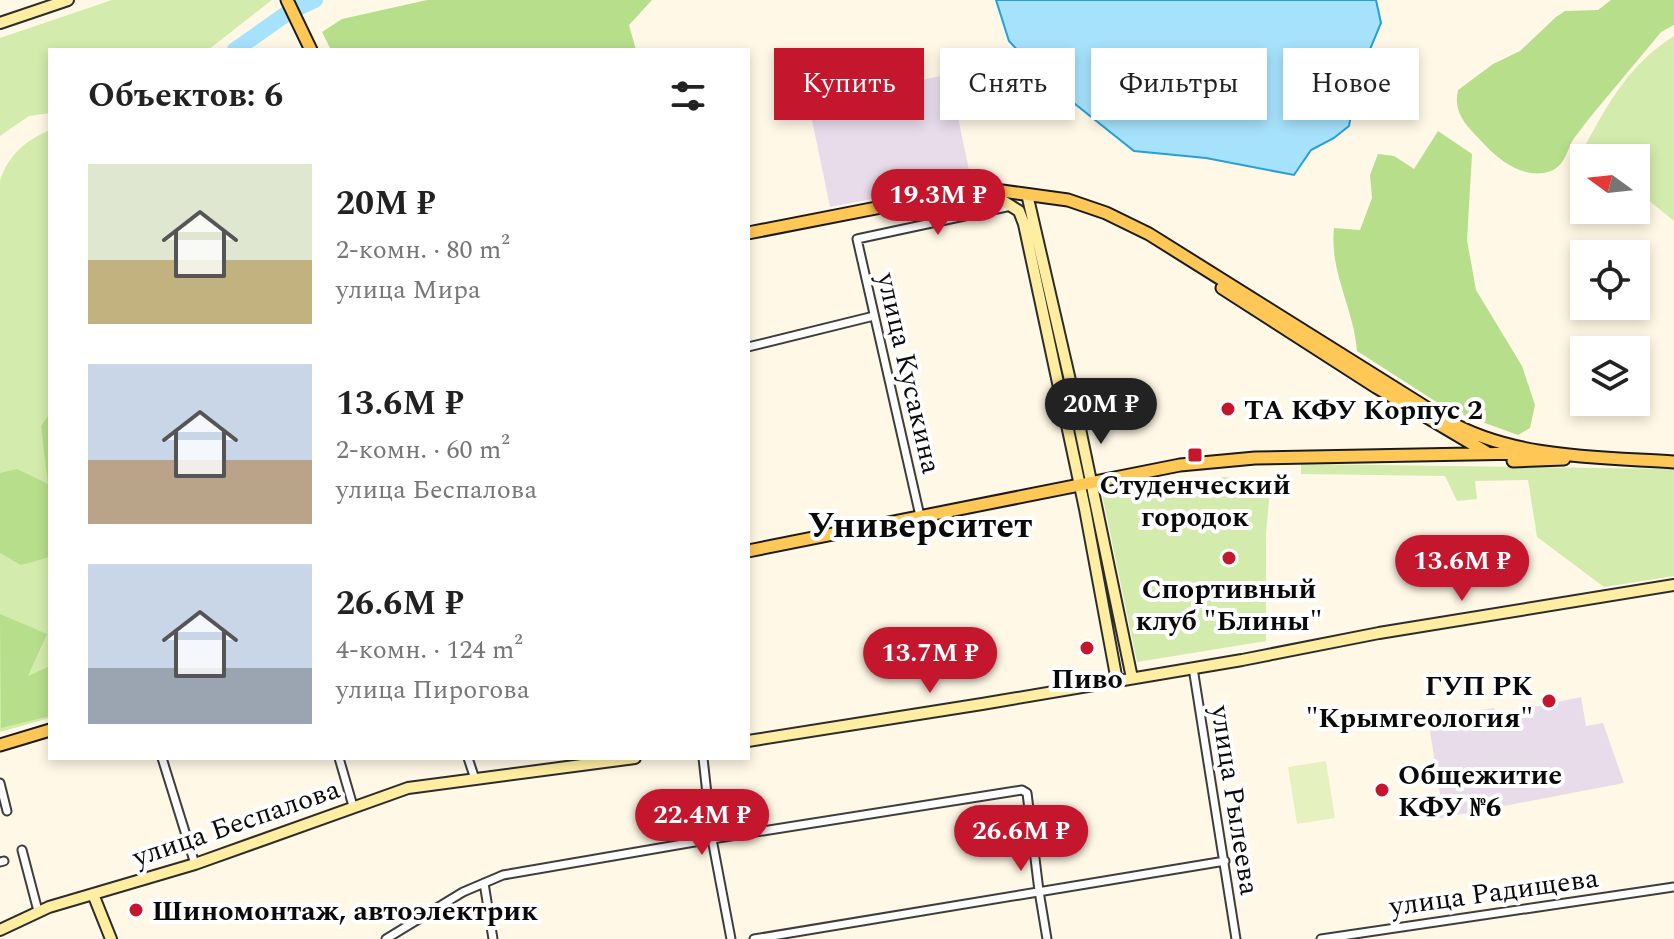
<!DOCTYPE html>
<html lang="ru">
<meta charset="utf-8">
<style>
:root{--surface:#fff;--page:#f2f2f2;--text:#222;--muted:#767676;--accent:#c4172e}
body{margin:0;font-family:Spectral,serif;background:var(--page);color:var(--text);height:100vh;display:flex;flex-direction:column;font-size:30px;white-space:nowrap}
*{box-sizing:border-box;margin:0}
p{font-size:26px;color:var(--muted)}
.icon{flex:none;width:44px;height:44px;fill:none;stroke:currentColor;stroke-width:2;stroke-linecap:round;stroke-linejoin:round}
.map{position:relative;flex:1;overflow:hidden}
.side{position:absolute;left:48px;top:48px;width:702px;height:712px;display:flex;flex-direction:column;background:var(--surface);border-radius:0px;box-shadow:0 4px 12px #0003}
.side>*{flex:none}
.banner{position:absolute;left:774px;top:48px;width:760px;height:72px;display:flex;gap:16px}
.needle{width:52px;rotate:285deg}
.tools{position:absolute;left:1570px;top:144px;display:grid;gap:16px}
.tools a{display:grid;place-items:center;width:80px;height:80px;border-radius:0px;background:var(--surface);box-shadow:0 4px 12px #0003;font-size:40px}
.price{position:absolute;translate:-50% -68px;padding:0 18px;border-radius:28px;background:var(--accent);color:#fff;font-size:26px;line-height:52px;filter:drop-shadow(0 2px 4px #0008)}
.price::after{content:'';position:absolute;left:50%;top:48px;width:24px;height:18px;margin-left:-12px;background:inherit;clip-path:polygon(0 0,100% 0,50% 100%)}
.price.on{background:#222;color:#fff}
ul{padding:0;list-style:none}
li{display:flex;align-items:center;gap:24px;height:200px;padding:0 40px}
li span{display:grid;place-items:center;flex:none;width:224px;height:160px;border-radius:0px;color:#555}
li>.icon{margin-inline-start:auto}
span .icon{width:96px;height:96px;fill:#fffc;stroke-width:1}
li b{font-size:34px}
h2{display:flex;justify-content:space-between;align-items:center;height:96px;padding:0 40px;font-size:34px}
.tag{padding:0 28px;border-radius:0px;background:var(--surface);box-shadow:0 4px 12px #0003;font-size:28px;line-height:72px}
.tag.on{background:var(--accent);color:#fff}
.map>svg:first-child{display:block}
.industrial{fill:#e8dcea}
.green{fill:#d3ecad}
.forest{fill:#b7de8b}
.pitch{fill:#e5f2c0}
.water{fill:#a6e2fc;stroke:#26a0d9;stroke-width:2}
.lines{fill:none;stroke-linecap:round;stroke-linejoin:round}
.river{stroke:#a6e2fc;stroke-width:16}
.street-casing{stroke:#3d3d3d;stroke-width:11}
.secondary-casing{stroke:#2c2c2c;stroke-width:14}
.primary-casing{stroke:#1b1b1b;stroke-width:15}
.street{stroke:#fff;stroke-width:7}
.secondary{stroke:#ffeda1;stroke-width:10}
.primary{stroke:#ffc856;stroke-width:11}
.poi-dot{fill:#c4172e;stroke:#fff;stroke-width:3}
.labels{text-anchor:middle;stroke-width:8;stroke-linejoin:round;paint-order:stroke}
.street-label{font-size:28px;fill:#0a0a0a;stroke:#fff}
.poi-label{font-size:28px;font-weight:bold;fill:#0a0a0a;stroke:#fff;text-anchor:start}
.district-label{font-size:36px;font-weight:bold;fill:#0a0a0a;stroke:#fff}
</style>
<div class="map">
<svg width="1674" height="939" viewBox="0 0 1674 939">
<rect width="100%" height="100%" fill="#fff8e6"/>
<path class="industrial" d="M 949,74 L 971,180 L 830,207 L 810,110 L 882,89 Z
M 1581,697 L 1586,726 L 1603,723 L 1624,783 L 1436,819 L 1441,800 L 1428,719 L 1494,708 L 1496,715 Z"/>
<path class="green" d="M 112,0 L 272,0 L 208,50 L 50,50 L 50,113 L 29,116 L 0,136 L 0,38 Z
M 1674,36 L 1674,221 L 1636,190 L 1636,158 C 1618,158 1592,164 1586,144 C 1610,100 1630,64 1674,36 Z
M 50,130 L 50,718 L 0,732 L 0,181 C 8,155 26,140 50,130 Z
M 1301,464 L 1674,469 L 1674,576 L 1604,587 L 1537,537 L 1528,480 L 1475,481 L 1477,499 L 1457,501 L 1445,476 L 1301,474 Z
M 1221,477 L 1271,478 L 1266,534 L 1266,641 L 1137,662 L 1102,494 Z"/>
<path class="forest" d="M 427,0 L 652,0 L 629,25 L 636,50 L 331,50 L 322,32 L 342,19 Z
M 1611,0 L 1674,0 L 1674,25 L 1661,32 C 1633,67 1602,101 1575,137 C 1567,148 1566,165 1551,171 C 1527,180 1502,163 1486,146 C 1470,129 1452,115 1458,90 L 1493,64 L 1520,51 L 1556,17 L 1565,11 L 1598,10 Z
M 1438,131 L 1472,154 L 1467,240 L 1476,290 L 1522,366 L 1535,405 L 1530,428 L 1518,435 L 1449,410 L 1357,351 C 1354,309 1329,271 1334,228 L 1360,230 L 1372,198 L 1370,175 L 1378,154 L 1394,156 L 1414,169 Z
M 50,413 L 50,557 L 21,565 L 0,553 L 0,473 L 17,469 L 48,484 L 41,426 Z
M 0,614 L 47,634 L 28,676 L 50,666 L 50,716 L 1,728 Z"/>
<path class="pitch" d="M 1326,761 L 1335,818 L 1297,824 L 1288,767 Z"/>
<path class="water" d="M 996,0 L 1376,0 L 1381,23 L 1358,78 L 1349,126 L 1334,138 L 1311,150 L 1294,175 L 1206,158 L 1134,151 L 1045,80 L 1009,41 Z"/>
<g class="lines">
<path class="river" d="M 235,50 L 289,12 L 315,0"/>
<defs>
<path id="street" d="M 748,347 L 874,316
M 920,516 L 857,239 L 1011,206
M 1193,668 L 1236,939
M 162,758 L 195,864
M 339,758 L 353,806
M 468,758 L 475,779
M 703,758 L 712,839 L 731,939
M 0,783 L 7,811
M 22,850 L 38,911
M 0,862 L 4,861
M 484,883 L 493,939
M 386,939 L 463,892 L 503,875 L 712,839 L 1022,790 L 1027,793 L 1039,891 L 1047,939
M 754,939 L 1225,861
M 1321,939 L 1674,887"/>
<path id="secondary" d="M 0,23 L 68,0
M 989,192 L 1019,211 L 1024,224 L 1085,509 L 1117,681
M 1027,194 L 1069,376 L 1132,678
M 748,741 L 982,704 L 1242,660 L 1379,633 L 1674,585
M 93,894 L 111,939
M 0,930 L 49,907 L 195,864 L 408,788 L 635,758"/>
<path id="primary" d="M 287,0 L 311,50
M 748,233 L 912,201 L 975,192 L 1002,191 L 1068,200 L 1106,213 L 1149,234 L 1446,420 C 1514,459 1598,457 1674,462
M 1222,288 L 1376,387 L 1486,452
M 1513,461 L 1564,459
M 748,551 L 1180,465 L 1255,458 L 1524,453
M 0,745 L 50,730"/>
</defs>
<use href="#street" class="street-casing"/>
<use href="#secondary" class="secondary-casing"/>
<use href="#primary" class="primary-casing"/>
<use href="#street" class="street"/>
<use href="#secondary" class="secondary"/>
<use href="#primary" class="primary"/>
</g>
<g class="poi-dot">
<circle cx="1228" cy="409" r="8"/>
<rect x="1187" y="447" width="16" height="16" rx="4"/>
<circle cx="1229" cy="558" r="8"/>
<circle cx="1087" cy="648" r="8"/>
<circle cx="1549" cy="701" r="8"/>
<circle cx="1382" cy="790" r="8"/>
<circle cx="136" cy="910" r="8"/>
</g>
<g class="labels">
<g class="street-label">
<text transform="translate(910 373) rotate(77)" y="10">улица Кусакина</text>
<text transform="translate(1236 800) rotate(81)" y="10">улица Рылеева</text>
<text transform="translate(236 822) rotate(-19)" y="10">улица Беспалова</text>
<text transform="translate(1494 891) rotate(-8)" y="10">улица Радищева</text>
</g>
<g class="poi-label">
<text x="1244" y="419">ТА КФУ Корпус 2</text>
<text x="1195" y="494" text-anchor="middle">Студенческий<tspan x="1195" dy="32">городок</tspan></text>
<text x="1229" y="598" text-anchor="middle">Спортивный<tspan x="1229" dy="32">клуб "Блины"</tspan></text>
<text x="1087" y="688" text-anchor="middle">Пиво</text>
<text x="1533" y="695" text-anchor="end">ГУП РК<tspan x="1533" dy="32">"Крымгеология"</tspan></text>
<text x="1398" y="784">Общежитие<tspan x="1398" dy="32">КФУ №6</tspan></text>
<text x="152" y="920">Шиномонтаж, автоэлектрик</text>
</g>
<g class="district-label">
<text x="920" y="537">Университет</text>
</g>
</g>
</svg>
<div class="tools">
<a><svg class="needle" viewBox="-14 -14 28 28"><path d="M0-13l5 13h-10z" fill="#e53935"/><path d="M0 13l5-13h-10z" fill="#767676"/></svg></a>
<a><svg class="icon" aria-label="locate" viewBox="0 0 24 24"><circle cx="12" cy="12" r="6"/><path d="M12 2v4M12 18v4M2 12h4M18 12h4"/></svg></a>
<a><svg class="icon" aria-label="layers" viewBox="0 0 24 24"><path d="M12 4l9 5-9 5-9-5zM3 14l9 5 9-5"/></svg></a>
</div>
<b class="price" style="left:938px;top:237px">19.3M ₽</b>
<b class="price on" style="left:1101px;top:446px">20M ₽</b>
<b class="price" style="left:1462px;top:603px">13.6M ₽</b>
<b class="price" style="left:930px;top:695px">13.7M ₽</b>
<b class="price" style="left:702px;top:857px">22.4M ₽</b>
<b class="price" style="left:1021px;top:873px">26.6M ₽</b>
<div class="banner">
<a class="tag on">Купить</a>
<a class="tag">Снять</a>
<a class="tag">Фильтры</a>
<a class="tag">Новое</a>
</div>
<section class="side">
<h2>Объектов: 6<svg class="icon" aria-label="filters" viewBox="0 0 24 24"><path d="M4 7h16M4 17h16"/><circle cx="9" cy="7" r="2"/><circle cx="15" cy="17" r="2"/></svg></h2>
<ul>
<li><span style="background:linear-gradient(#dfe7d0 60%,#c2b280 0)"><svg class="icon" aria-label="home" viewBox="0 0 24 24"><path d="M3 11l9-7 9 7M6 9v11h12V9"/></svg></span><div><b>20M ₽</b><p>2-комн. · 80 m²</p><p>улица Мира</p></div></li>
<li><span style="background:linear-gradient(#c9d6e8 60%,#b9a48a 0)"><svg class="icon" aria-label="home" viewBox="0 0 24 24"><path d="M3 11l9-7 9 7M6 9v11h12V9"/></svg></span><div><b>13.6M ₽</b><p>2-комн. · 60 m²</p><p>улица Беспалова</p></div></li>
<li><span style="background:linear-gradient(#c9d6e8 65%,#9aa5b1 0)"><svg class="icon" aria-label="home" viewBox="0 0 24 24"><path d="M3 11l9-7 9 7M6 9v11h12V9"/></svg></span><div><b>26.6M ₽</b><p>4-комн. · 124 m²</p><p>улица Пирогова</p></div></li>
</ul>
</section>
</div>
